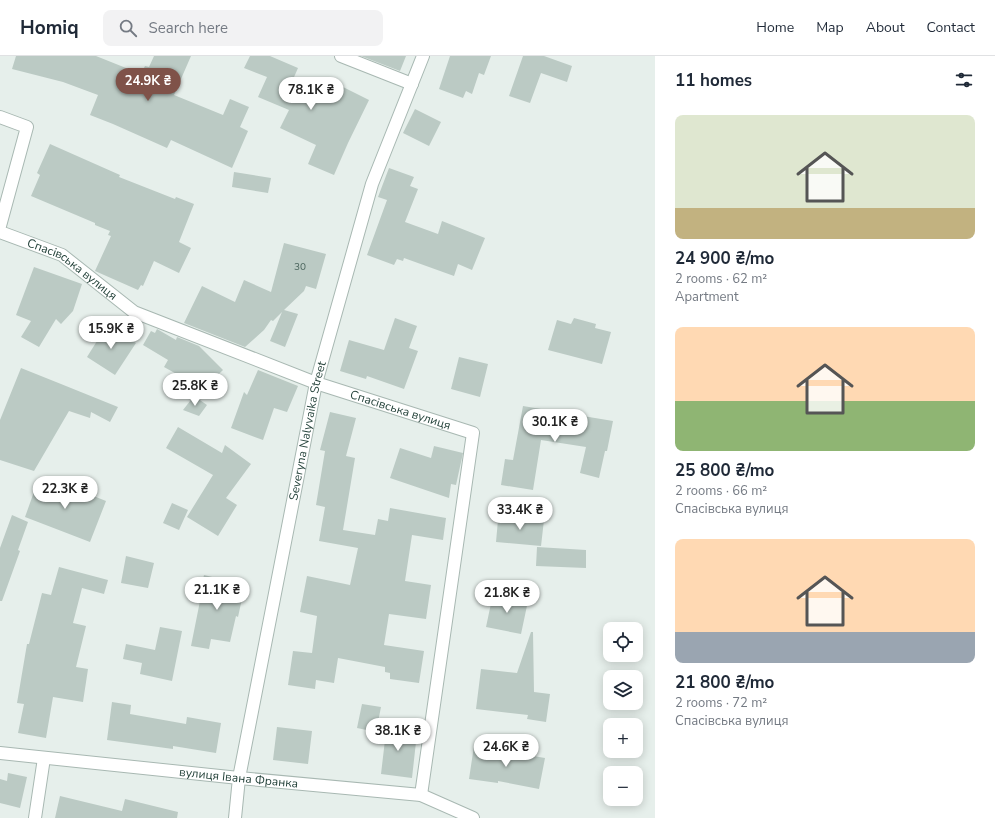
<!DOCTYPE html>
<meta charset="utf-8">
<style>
:root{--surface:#fff;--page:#f2f2f3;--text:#1f2937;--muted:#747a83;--line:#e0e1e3;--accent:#7f5249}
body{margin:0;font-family:"Nunito Sans",sans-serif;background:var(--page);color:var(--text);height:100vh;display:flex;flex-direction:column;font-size:15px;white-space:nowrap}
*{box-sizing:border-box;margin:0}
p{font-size:13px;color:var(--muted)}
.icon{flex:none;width:22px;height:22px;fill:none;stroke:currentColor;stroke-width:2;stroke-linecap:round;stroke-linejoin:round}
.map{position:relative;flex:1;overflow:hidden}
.panel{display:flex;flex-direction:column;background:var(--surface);width:340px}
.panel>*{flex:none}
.controls{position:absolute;left:603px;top:566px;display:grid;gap:8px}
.controls a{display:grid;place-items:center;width:40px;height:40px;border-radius:8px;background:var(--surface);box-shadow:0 2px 10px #0003;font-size:20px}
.price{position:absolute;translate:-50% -34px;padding:0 9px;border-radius:14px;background:#fff;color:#222;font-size:13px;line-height:26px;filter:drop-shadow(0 1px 2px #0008)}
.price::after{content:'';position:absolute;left:50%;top:24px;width:12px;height:9px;margin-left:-6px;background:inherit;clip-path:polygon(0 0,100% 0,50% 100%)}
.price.current{background:var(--accent);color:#fff}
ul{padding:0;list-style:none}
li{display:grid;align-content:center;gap:8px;height:212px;padding:0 20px}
li span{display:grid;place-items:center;height:124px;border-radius:8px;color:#555}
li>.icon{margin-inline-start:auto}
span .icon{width:72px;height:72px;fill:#fffc;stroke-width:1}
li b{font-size:17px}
h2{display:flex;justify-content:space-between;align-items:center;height:48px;padding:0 20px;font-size:17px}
header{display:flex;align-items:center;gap:24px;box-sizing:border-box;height:56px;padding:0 20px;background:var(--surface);border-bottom:1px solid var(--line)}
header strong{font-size:19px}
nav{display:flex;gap:22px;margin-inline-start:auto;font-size:14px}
.search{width:280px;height:36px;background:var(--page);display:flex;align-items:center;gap:10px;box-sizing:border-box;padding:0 14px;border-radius:8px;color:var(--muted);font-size:15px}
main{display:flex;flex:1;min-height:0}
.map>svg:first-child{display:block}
.building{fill:#bbcac4}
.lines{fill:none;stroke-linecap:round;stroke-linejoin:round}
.minor-casing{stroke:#a8b8b2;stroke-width:14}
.minor{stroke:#fff;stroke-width:12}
.labels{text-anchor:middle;stroke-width:3;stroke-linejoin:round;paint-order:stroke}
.number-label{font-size:10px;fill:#4a645c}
.street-label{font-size:12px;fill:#24423a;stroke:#f7fbf9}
</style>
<header>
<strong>Homiq</strong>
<div class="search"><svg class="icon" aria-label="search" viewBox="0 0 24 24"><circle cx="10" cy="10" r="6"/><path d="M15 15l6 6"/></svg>Search here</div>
<nav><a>Home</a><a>Map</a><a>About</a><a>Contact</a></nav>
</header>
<main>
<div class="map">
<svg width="655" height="762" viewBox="0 0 655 762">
<rect width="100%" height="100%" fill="#e6efeb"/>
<path class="building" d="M 16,0 L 96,0 L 141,18 L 145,10 L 149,11 L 154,0 L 191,0 L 174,39 L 223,59 L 230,43 L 249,51 L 240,71 L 248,75 L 232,112 L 171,84 L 167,92 L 113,68 L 90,59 L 98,39 L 63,26 L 12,13 Z
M 250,0 L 270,0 L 298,12 L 291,28 L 324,44 L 333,26 L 369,44 L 348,87 L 334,119 L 308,108 L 316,89 L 280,72 L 289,54 L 258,41 L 267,21 L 244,12 Z
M 361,0 L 406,0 L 400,15 Z
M 450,0 L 491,0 L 484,19 L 479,17 L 472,38 L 466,35 L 463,42 L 439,33 Z
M 523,0 L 544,0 L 572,10 L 567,26 L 541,17 L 530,47 L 509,40 Z
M 415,53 L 441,66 L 429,90 L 403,77 Z
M 50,88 L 120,119 L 119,121 L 175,143 L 176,141 L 194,148 L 179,186 L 191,192 L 179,217 L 154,205 L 143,230 L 141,229 L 138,234 L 95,215 L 111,180 L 108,179 L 110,175 L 95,169 L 95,167 L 31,140 L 40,119 L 37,117 Z
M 389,112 L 414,121 L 410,130 L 418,133 L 405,166 L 438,178 L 442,165 L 485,182 L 472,214 L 458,208 L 454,220 L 404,202 L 403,205 L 397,203 L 394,209 L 367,199 L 387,144 L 378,141 Z
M 234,116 L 271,122 L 268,137 L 232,131 Z
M 284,187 L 326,198 L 316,233 L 306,230 L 304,235 L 284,254 L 298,258 L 285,291 L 270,285 L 282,256 L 273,265 L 271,264 L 264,274 L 245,291 L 184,267 L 202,230 L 235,246 L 244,224 L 271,236 Z
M 34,211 L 82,228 L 73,255 L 61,268 L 56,263 L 39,291 L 21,281 L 31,265 L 16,259 Z
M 395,262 L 417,270 L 409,292 L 418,295 L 404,333 L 367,320 L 366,323 L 340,315 L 349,284 L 384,294 Z
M 574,262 L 596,268 L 595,272 L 611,276 L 602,308 L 548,294 L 557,264 L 571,268 Z
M 107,269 L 136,287 L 115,319 L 87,301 Z
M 157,273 L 176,284 L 177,281 L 199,290 L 223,314 L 196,340 L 185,329 L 189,325 L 164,311 L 168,304 L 143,289 L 151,275 L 155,277 Z
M 459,301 L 488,308 L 480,341 L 451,333 Z
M 21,312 L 61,328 L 118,351 L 110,366 L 91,356 L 90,362 L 69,355 L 34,415 L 0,404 L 0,364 Z
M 258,314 L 298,330 L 287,356 L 274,352 L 263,384 L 231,372 L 244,336 L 247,339 Z
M 194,340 L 207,349 L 199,360 L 183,354 Z
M 523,350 L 613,365 L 607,395 L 605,395 L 599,422 L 580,417 L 586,391 L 541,384 L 533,434 L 501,429 L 505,403 L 513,404 Z
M 330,356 L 356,362 L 346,400 L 355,402 L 343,474 L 375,479 L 378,463 L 388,465 L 390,452 L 446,462 L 443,484 L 412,479 L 405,525 L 431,529 L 426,563 L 389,558 L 384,589 L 424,595 L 419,627 L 390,623 L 390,617 L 385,616 L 385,611 L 338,602 L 334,627 L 316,624 L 315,633 L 288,629 L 293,595 L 312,597 L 317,560 L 300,556 L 307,520 L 350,529 L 358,492 L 319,485 L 325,451 L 316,449 L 325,395 L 320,394 Z
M 178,371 L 222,397 L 225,389 L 251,408 L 226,442 L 237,449 L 218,480 L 187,461 L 213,419 L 166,392 Z
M 434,390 L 463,397 L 456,429 L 451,428 L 449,442 L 390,422 L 400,392 L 431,402 Z
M 39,422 L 86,439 L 86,437 L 106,445 L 90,486 L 25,461 Z
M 172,447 L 188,454 L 179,474 L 163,467 Z
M 12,459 L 28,466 L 18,494 L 20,495 L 2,545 L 0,545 L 0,492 Z
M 506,460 L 544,464 L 541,490 L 496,486 L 498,464 L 506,465 Z
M 537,491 L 586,494 L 586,512 L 536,510 Z
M 126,500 L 154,507 L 148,532 L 121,527 Z
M 59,511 L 108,524 L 104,538 L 82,532 L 73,567 L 86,570 L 76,611 L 88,613 L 83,646 L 53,641 L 46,682 L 18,677 L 24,648 L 17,647 L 27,588 L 29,588 L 42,537 L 51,539 Z
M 204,519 L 245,529 L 238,561 L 236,560 L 230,586 L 211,583 L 209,593 L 191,590 L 200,545 L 198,545 Z
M 493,538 L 528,545 L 521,578 L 486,571 Z
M 160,571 L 182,575 L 172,625 L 140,618 L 142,607 L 123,603 L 126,588 L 155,594 Z
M 531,576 L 533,576 L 534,636 L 550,638 L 546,666 L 527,663 L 528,659 L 476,653 L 481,613 L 517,617 Z
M 112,646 L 131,649 L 130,658 L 186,668 L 187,661 L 221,667 L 216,697 L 173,690 L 173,693 L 107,684 Z
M 362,648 L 381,651 L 376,676 L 357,672 Z
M 387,667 L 409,670 L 407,685 L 416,686 L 412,722 L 381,718 Z
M 277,671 L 312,675 L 308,708 L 273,704 Z
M 474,690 L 545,702 L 539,733 L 498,725 L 498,727 L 469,723 Z
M 8,717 L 27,721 L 20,752 L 0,747 L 0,723 L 7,725 Z
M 60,740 L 122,755 L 125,743 L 178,756 L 177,762 L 55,762 Z"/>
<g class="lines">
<defs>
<g id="minor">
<path d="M 341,0 L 412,28"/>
<path d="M 0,61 L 27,71 L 0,170"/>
<path id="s1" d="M 0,176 L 62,199 L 134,256 L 316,327 L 473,377 L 421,739"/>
<path id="s2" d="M 0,697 L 239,722 L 421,739 L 473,762"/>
<path d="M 35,762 L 44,702"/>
<path id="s3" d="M 235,762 L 239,722 L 316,327 L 372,128 L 423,0"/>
</g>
</defs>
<use href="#minor" class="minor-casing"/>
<use href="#minor" class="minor"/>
</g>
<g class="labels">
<g class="number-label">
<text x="300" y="214">30</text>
</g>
<g class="street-label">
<text dy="4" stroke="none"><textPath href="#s1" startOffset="82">Спасівська вулиця</textPath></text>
<text dy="4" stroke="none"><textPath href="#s1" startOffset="442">Спасівська вулиця</textPath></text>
<text dy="4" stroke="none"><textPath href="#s3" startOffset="394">Severyna Nalyvaika Street</textPath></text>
<text dy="4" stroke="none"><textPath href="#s2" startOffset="240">вулиця Івана Франка</textPath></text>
</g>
</g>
</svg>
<div class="controls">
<a><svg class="icon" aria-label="locate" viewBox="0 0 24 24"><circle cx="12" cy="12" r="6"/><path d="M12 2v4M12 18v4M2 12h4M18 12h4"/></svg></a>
<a><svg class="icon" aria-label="layers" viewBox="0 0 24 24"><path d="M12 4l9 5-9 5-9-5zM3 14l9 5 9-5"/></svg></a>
<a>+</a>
<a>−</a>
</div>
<b class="price current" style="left:148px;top:46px">24.9K ₴</b>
<b class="price" style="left:311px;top:55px">78.1K ₴</b>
<b class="price" style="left:111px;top:294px">15.9K ₴</b>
<b class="price" style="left:195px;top:351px">25.8K ₴</b>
<b class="price" style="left:555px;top:387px">30.1K ₴</b>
<b class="price" style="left:65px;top:454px">22.3K ₴</b>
<b class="price" style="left:520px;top:475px">33.4K ₴</b>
<b class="price" style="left:217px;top:555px">21.1K ₴</b>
<b class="price" style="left:507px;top:558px">21.8K ₴</b>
<b class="price" style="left:398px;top:696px">38.1K ₴</b>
<b class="price" style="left:506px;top:712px">24.6K ₴</b>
</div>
<section class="panel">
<h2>11 homes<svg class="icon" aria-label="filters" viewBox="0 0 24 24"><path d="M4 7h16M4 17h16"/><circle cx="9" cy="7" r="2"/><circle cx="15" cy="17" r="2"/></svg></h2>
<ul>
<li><span style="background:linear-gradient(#dfe7d0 75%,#c2b280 0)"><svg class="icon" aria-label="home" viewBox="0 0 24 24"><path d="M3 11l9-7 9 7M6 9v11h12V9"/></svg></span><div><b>24 900 ₴/mo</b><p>2 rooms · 62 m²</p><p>Apartment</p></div></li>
<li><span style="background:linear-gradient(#ffd9b3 60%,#8fb573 0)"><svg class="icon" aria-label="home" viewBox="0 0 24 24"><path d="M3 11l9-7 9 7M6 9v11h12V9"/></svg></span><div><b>25 800 ₴/mo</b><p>2 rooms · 66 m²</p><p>Спасівська вулиця</p></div></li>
<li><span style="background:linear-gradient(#ffd9b3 75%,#9aa5b1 0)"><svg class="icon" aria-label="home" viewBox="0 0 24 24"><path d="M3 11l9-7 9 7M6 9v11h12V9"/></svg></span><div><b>21 800 ₴/mo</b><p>2 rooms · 72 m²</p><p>Спасівська вулиця</p></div></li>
</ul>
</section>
</main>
